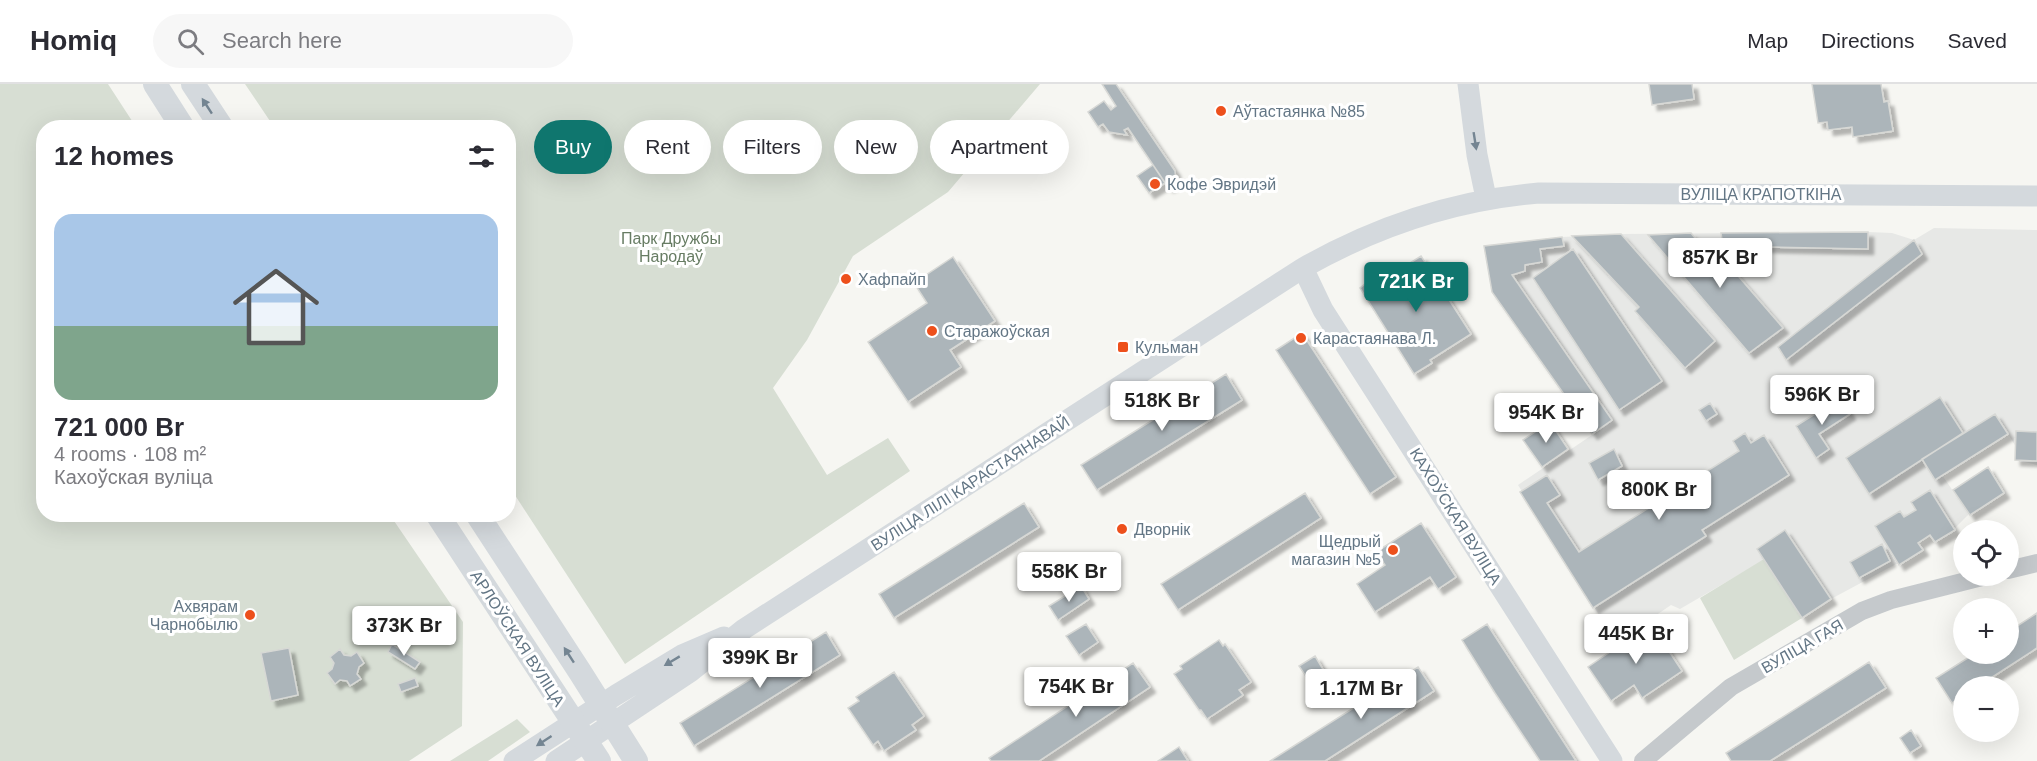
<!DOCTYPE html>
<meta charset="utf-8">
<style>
:root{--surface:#fff;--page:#f7f7f7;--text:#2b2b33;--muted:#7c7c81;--line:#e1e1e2;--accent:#0f766e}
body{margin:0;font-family:Arial,sans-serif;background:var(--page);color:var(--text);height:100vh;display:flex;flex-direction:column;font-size:22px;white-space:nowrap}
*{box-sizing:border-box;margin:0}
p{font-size:20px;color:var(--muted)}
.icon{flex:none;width:33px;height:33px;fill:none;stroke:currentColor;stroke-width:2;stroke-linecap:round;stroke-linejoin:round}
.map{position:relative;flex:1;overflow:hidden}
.side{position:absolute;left:36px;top:36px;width:480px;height:402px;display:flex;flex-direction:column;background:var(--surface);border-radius:24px;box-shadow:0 6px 24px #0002}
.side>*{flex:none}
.guide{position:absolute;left:534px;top:36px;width:570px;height:54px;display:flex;gap:12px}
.buttons{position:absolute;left:1953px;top:436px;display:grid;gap:12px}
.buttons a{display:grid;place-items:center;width:66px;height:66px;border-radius:50%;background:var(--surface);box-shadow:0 6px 24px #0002;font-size:30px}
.price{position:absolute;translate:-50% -51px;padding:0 14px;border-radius:6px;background:#fff;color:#222;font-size:20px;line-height:39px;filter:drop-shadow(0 2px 3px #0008)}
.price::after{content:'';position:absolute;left:50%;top:36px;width:18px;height:14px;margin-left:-9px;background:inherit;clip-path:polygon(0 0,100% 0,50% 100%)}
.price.selected{background:var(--accent);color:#fff}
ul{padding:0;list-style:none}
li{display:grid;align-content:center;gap:12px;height:318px;padding:0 18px}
li span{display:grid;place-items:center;height:186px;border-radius:18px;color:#555}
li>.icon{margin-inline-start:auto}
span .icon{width:108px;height:108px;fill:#fffc;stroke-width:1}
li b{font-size:26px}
h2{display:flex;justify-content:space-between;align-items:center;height:72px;padding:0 18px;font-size:26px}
.pill{padding:0 21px;border-radius:27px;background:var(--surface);box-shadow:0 6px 24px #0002;font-size:21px;line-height:54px}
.pill.selected{background:var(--accent);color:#fff}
header{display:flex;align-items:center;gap:36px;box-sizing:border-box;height:84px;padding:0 30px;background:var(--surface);border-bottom:2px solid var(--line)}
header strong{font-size:28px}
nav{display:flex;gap:33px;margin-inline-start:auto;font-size:21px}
.search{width:420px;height:54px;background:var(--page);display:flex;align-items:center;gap:15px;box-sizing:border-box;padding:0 21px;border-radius:33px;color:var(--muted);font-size:22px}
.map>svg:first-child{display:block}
.built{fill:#e7e8e6}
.green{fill:#d7ded3}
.building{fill:#acb5ba;stroke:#d7d8d5;stroke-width:1.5;filter:url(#shadow)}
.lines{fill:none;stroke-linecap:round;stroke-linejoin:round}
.tertiary{stroke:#c5c9cc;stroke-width:18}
.secondary{stroke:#d4d9dd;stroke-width:21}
.primary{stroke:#d4d9dd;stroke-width:24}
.oneway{fill:#748592}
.poi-dot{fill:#ed501c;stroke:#fff;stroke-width:2}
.labels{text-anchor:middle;stroke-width:6;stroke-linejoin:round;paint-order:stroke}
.poi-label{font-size:16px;fill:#637685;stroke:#fff;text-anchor:start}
.street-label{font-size:16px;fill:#637685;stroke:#fff}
.park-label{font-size:16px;fill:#677c63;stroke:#fff}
</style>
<header>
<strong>Homiq</strong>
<div class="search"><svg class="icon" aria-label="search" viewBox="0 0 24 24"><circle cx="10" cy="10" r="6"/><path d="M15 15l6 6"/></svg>Search here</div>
<nav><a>Map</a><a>Directions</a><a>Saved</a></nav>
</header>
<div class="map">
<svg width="2037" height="677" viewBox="0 0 2037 677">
<defs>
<filter id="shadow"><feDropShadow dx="5.5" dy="5.5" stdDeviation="1.5" flood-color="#0004"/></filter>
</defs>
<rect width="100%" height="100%" fill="#f6f6f2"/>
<path class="built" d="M 1934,144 L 2037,146 L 2037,381 L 2015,376 L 2016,363 L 2008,350 L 1942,391 L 1969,430 L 1951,448 L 1935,458 L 1930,451 L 1919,458 L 1923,466 L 1899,481 L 1898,479 L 1831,515 L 1802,534 L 1764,476 L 1680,525 L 1671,521 L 1649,536 L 1611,550 L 1518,401 L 1592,351 L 1492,208 L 1484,162 L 1562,153 L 1621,150 L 1868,148 L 1892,149 L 1914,156 Z"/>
<path class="green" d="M 0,0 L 108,0 L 136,43 L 44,44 L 44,430 L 390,431 L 463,538 L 462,642 L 409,677 L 0,677 Z
M 245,0 L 1040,0 L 948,108 L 853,172 L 807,256 L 773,304 L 827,391 L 888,354 L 910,387 L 625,580 L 509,402 L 508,44 L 274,43 Z
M 1764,475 L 1802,534 L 1734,576 L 1700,514 Z
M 517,635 L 530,648 L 488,677 L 450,677 Z"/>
<path class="building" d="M 1102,0 L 1116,0 L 1175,87 L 1176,98 L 1168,103 L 1128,44 L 1124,46 L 1127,51 L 1109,48 L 1103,40 L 1098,43 L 1088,28 L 1104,17 L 1111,26 L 1116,22 Z
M 1649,0 L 1692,0 L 1694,15 L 1652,21 Z
M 1812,0 L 1881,0 L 1884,18 L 1888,17 L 1893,47 L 1853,53 L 1852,43 L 1828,46 L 1827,38 L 1818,39 Z
M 1153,81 L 1165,99 L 1149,109 L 1137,92 Z
M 1868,148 L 1868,165 L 1723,162 L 1721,149 Z
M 1691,149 L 1713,176 L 1720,171 L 1783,244 L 1749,269 L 1648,151 Z
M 1621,150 L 1715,257 L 1685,284 L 1635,227 L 1639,223 L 1572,152 Z
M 1562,153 L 1564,162 L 1540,165 L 1542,178 L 1525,181 L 1525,187 L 1512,191 L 1612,336 L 1592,350 L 1492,208 L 1484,162 Z
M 1914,156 L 1922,170 L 1786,276 L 1778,263 Z
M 1573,165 L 1662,297 L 1619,326 L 1533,194 Z
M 1421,172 L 1471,250 L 1430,276 L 1432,279 L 1414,290 L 1360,204 L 1379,189 L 1383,196 Z
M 953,173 L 995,237 L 950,266 L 961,283 L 908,318 L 868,258 L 927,219 L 914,199 Z
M 1302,249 L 1396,393 L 1370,410 L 1276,266 Z
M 1226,290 L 1242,316 L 1097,406 L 1081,381 Z
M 1940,313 L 1963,349 L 1869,410 L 1846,374 Z
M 1840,314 L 1850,330 L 1819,350 L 1829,365 L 1816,374 L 1796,342 Z
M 1710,319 L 1717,330 L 1706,337 L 1699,326 Z
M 1995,330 L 2008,350 L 1935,396 L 1922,375 Z
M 1550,338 L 1568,365 L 1542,383 L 1523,356 Z
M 2016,347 L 2037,348 L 2037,377 L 2015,376 Z
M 1745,349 L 1751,359 L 1764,351 L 1789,391 L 1702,446 L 1706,452 L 1593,524 L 1520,408 L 1547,391 L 1560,411 L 1547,419 L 1579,468 L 1739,367 L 1733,357 Z
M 1614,365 L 1622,382 L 1598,396 L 1589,379 Z
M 1988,383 L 2004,409 L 1970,431 L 1953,406 Z
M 1930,406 L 1955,446 L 1935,458 L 1930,451 L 1918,459 L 1923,466 L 1899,481 L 1875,442 L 1900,427 L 1904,433 L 1916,426 L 1911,418 Z
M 1305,409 L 1321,434 L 1178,526 L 1161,500 Z
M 1024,419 L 1039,443 L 894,534 L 879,510 Z
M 1421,439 L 1456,493 L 1438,505 L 1430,493 L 1375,528 L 1357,500 L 1385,481 L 1376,468 Z
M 1785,446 L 1831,515 L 1802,534 L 1757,465 Z
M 1882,460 L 1890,477 L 1859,494 L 1850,478 Z
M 1081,502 L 1089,515 L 1058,536 L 1049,522 Z
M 2037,529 L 2037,564 L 1977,603 L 1964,603 L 1964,612 L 1952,619 L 1936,594 L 1974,570 L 2008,570 L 2008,548 Z
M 1086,540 L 1098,558 L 1079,571 L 1066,552 Z
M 1487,540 L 1576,677 L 1540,677 L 1495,609 L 1462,556 Z
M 1651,540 L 1682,587 L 1642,614 L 1634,601 L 1611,617 L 1588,583 Z
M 826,548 L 840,571 L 694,662 L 680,639 Z
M 1219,556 L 1223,562 L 1225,560 L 1251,598 L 1239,606 L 1243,611 L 1207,635 L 1201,626 L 1199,626 L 1174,590 L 1182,585 L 1180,582 Z
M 392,560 L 420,578 L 415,585 L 388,568 Z
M 289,564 L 298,611 L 271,617 L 261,569 Z
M 340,565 L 344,571 L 351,572 L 357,568 L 364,579 L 359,583 L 357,590 L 361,595 L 350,602 L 347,597 L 340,596 L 335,600 L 327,589 L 332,585 L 334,579 L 330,573 Z
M 1315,572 L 1324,587 L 1309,597 L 1299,582 Z
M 1869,578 L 1886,604 L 1770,677 L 1731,677 L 1726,669 Z
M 1133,579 L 1150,603 L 1039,677 L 991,677 L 989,674 Z
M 1418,583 L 1434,607 L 1325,677 L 1270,677 Z
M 894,588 L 924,632 L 912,641 L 916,646 L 884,667 L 878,657 L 873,661 L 848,624 L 859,617 L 856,613 Z
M 415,594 L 418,602 L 401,608 L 398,600 Z
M 1911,646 L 1921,662 L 1910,669 L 1900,654 Z
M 1179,663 L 1188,677 L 1158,677 Z"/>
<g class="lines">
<path class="tertiary" d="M 2008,486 L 2037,479
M 1643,677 L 1731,603 L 1862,527 L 1891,516 L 1986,492"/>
<path class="secondary" d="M 1468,0 L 1477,71 L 1486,114
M 1303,184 L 1323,226 L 1612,677
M 514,677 L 616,611 L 682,571 L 724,553
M 556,677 L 690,588 L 744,545 L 1303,184 C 1375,143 1456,116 1539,109 L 2037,112"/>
<path class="primary" d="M 155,0 L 183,44
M 193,0 L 222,44
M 437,430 L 599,677
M 477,430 L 580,588 L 636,677"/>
</g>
<defs><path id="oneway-solid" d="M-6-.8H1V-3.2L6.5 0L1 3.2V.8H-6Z" transform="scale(1.5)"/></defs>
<g class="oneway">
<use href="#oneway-solid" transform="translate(207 22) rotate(-123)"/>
<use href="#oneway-solid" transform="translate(1475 57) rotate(81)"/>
<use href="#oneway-solid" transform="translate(569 571) rotate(-123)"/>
<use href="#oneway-solid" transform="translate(672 577) rotate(149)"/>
<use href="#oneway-solid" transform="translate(544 657) rotate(147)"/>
</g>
<g class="poi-dot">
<circle cx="1221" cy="27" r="6"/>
<circle cx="1155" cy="100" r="6"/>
<circle cx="846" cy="195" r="6"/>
<circle cx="932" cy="247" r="6"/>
<circle cx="1301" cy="254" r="6"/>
<rect x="1117" y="257" width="12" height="12" rx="3"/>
<circle cx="1122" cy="445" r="6"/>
<circle cx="1393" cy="466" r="6"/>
<circle cx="250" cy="531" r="6"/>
</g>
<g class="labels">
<g class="poi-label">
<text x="1233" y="33">Аўтастаянка №85</text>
<text x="1167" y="106">Кофе Эвридэй</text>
<text x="858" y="201">Хафпайп</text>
<text x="944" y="253">Старажоўская</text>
<text x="1313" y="260">Карастаянава Л.</text>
<text x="1135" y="269">Кульман</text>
<text x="1134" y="451">Дворнік</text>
<text x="1381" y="463" text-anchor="end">Щедрый<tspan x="1381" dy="18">магазин №5</tspan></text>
<text x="238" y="528" text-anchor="end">Ахвярам<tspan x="238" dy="18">Чарнобылю</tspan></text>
</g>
<g class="street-label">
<text x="1761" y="116">ВУЛІЦА КРАПОТКІНА</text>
<text transform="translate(970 399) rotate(-33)" y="6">ВУЛІЦА ЛІЛІ КАРАСТАЯНАВАЙ</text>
<text transform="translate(1456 432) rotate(58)" y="6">КАХОЎСКАЯ ВУЛІЦА</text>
<text transform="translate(518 554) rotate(57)" y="6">АРЛОЎСКАЯ ВУЛІЦА</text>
<text transform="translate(1802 562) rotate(-30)" y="6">ВУЛІЦА ГАЯ</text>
</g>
<g class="park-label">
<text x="671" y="160">Парк Дружбы<tspan x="671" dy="18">Народаў</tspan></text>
</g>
</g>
</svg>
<div class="buttons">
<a><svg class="icon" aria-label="locate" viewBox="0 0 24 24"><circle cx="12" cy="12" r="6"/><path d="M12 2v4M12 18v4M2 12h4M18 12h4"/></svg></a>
<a>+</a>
<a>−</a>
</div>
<b class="price" style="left:1720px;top:205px">857K Br</b>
<b class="price selected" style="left:1416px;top:229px">721K Br</b>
<b class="price" style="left:1822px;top:342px">596K Br</b>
<b class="price" style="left:1162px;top:348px">518K Br</b>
<b class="price" style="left:1546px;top:360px">954K Br</b>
<b class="price" style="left:1659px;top:437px">800K Br</b>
<b class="price" style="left:1069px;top:519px">558K Br</b>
<b class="price" style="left:404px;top:573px">373K Br</b>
<b class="price" style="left:1636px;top:581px">445K Br</b>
<b class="price" style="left:760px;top:605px">399K Br</b>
<b class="price" style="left:1076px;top:634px">754K Br</b>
<b class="price" style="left:1361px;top:636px">1.17M Br</b>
<div class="guide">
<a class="pill selected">Buy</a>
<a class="pill">Rent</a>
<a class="pill">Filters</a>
<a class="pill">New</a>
<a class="pill">Apartment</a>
</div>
<section class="side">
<h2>12 homes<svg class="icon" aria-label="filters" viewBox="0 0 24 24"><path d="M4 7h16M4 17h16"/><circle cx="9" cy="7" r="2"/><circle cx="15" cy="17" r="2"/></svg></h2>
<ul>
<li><span style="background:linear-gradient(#a9c7e8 60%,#7fa58c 0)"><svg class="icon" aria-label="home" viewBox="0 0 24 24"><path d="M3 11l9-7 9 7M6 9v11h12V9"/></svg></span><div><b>721 000 Br</b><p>4 rooms · 108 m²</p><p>Кахоўская вуліца</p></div></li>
</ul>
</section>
</div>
